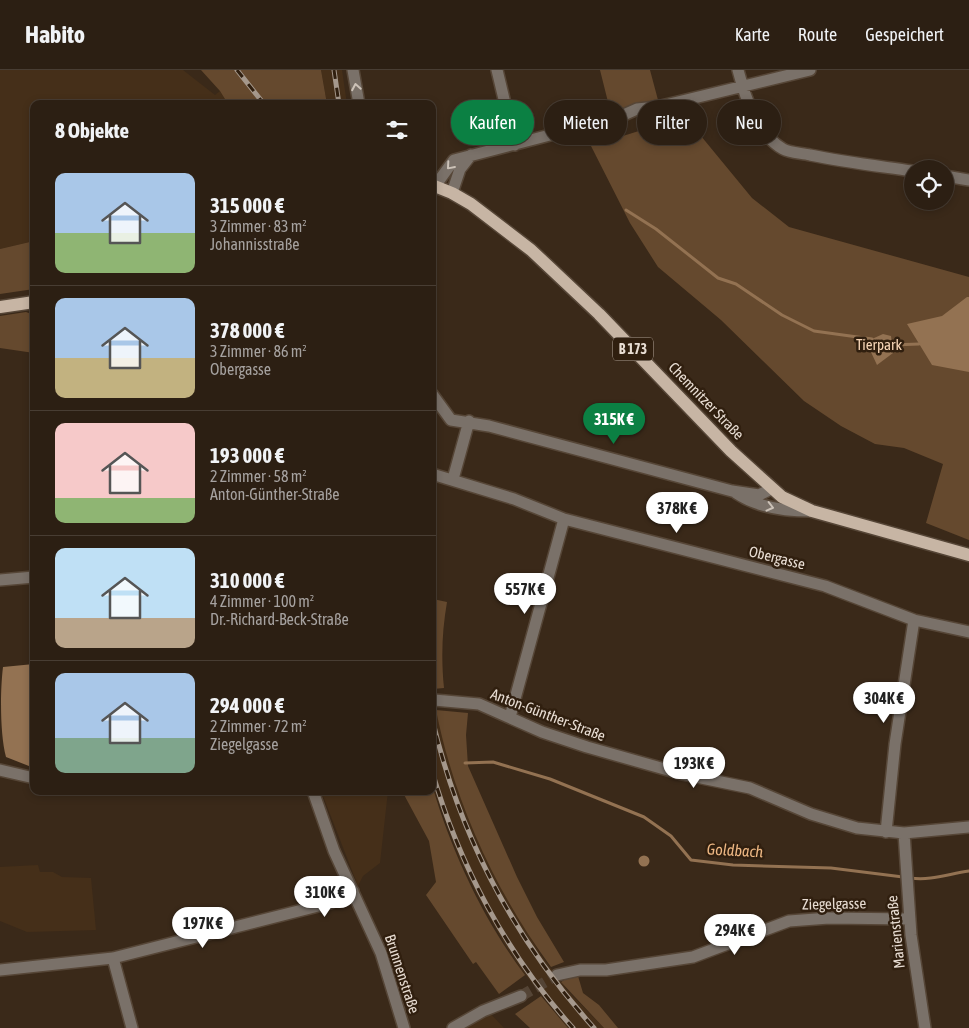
<!DOCTYPE html>
<html lang="de">
<meta charset="utf-8">
<style>
:root{--surface:#2c1f13;--page:#382c21;--text:#f1f3f6;--muted:#a6a2a0;--line:#483d33;--accent:#0b8043}
body{margin:0;font-family:"Asap Condensed",sans-serif;background:var(--page);color:var(--text);height:100vh;display:flex;flex-direction:column;font-size:19px;white-space:nowrap}
*{box-sizing:border-box;margin:0}
p{font-size:16px;color:var(--muted)}
.icon{flex:none;width:28px;height:28px;fill:none;stroke:currentColor;stroke-width:2;stroke-linecap:round;stroke-linejoin:round}
.map{position:relative;flex:1;overflow:hidden}
.sheet{position:absolute;left:30px;top:30px;width:406px;height:695px;display:flex;flex-direction:column;background:var(--surface);border-radius:10px;box-shadow:0 2px 8px #0003,0 0 0 1px var(--line)}
.sheet>*{flex:none}
.top-card{position:absolute;left:451px;top:30px;width:442px;height:45px;display:flex;gap:10px}
.controls{position:absolute;left:904px;top:90px;display:grid;gap:10px}
.controls a{display:grid;place-items:center;width:50px;height:50px;border-radius:50%;background:var(--surface);box-shadow:0 2px 8px #0003,0 0 0 1px var(--line);font-size:25px}
.price{position:absolute;translate:-50% -42px;padding:0 11px;border-radius:18px;background:#fff;color:#222;font-size:16px;line-height:32px;filter:drop-shadow(0 1px 2px #0008)}
.price::after{content:'';position:absolute;left:50%;top:30px;width:15px;height:11px;margin-left:-8px;background:inherit;clip-path:polygon(0 0,100% 0,50% 100%)}
.price.selected{background:var(--accent);color:#fff}
ul{padding:0;list-style:none}
li{display:flex;align-items:center;gap:15px;height:125px;padding:0 25px}
li+li{border-top:1px solid var(--line)}
li span{display:grid;place-items:center;flex:none;width:140px;height:100px;border-radius:10px;color:#555}
li>.icon{margin-inline-start:auto}
span .icon{width:60px;height:60px;fill:#fffc;stroke-width:1}
li b{font-size:21px}
h2{display:flex;justify-content:space-between;align-items:center;height:60px;padding:0 25px;font-size:21px}
.pill{padding:0 18px;border-radius:22px;background:var(--surface);box-shadow:0 2px 8px #0003,0 0 0 1px var(--line);font-size:18px;line-height:45px}
.pill.selected{background:var(--accent);color:#fff}
header{display:flex;align-items:center;gap:30px;box-sizing:border-box;height:70px;padding:0 25px;background:var(--surface);border-bottom:1px solid var(--line)}
header strong{font-size:24px}
nav{display:flex;gap:28px;margin-inline-start:auto;font-size:18px}
.map>svg:first-child{display:block}
.built{fill:#452f19}
.green{fill:#65492e}
.water{fill:#937252}
.lines{fill:none;stroke-linecap:round;stroke-linejoin:round}
.stream{stroke:#937252;stroke-width:3}
.minor-tunnel{stroke:#544435;stroke-width:11;stroke-dasharray:11 5.5;stroke-linecap:butt}
.minor-casing{stroke:#564637;stroke-width:14}
.major-casing{stroke:#564637;stroke-width:15}
.minor{stroke:#7a7169;stroke-width:11}
.major{stroke:#c7b5a4;stroke-width:12}
.rail-casing{stroke:#a5988c;stroke-width:5}
.rail{stroke:#301f0f;stroke-width:3;stroke-dasharray:9;stroke-linecap:butt}
.oneway{stroke:#ccc2b8}
.labels{text-anchor:middle;stroke-width:5;stroke-linejoin:round;paint-order:stroke}
.shield{fill:#301f0f;stroke:#b1a498;stroke-width:1}
.shield-label{font-size:14px;font-weight:bold;fill:#e8ddd3}
.park-label{font-size:15px;fill:#f7d6b7;stroke:#301f0f}
.street-label{font-size:15px;fill:#e8ddd3;stroke:#301f0f}
.water-label{font-size:16px;font-style:italic;fill:#edb783;stroke:#301f0f}
</style>
<header>
<strong>Habito</strong>
<nav><a>Karte</a><a>Route</a><a>Gespeichert</a></nav>
</header>
<div class="map">
<svg width="969" height="958" viewBox="0 0 969 958">
<rect width="100%" height="100%" fill="#3a2919"/>
<path class="built" d="M 0,0 L 183,0 L 215,25 L 220,21 L 228,34 L 34,34 L 34,171 L 0,179 Z
M 321,0 L 342,0 L 347,34 L 327,34 Z
M 432,623 L 448,684 L 462,727 L 493,801 L 541,885 L 567,920 L 604,958 L 568,958 L 521,899 L 504,873 L 475,821 L 460,790 L 433,718 Z
M 321,721 L 388,721 L 380,793 L 363,806 L 358,816 Z
M 38,795 L 40,802 L 53,802 L 62,807 L 91,808 L 96,860 L 27,862 L 0,851 L 0,797 Z
M 487,940 L 504,958 L 461,958 Z"/>
<path class="green" d="M 201,0 L 321,0 L 327,34 L 228,34 L 220,21 Z
M 600,0 L 650,0 L 658,30 L 611,44 Z
M 687,49 L 752,128 L 789,157 L 969,207 L 969,470 L 926,453 L 943,394 L 904,378 L 875,374 L 841,356 L 804,331 L 721,250 L 658,197 L 630,153 L 591,76 L 642,60 Z
M 34,171 L 34,219 L 0,224 L 0,179 Z
M 26,242 L 34,245 L 34,283 L 0,278 L 0,246 Z
M 433,529 L 447,532 C 442,561 441,588 444,618 L 433,619 Z
M 436,640 L 468,643 L 466,665 L 468,696 L 517,807 L 537,847 L 564,892 L 551,897 C 496,823 454,731 436,640 Z
M 433,718 C 452,783 484,851 525,905 L 499,924 L 476,892 L 473,894 L 426,825 L 436,812 L 429,771 L 402,721 L 432,721 Z
M 578,906 L 583,923 L 599,935 L 618,958 L 604,958 L 561,912 L 567,908 Z
M 541,926 L 568,958 L 530,958 L 515,944 Z"/>
<path class="water" d="M 967,227 L 969,227 L 969,302 L 932,295 L 907,254 L 942,246 Z
M 883,264 L 891,266 L 893,283 L 877,295 L 870,280 L 872,269 Z
M 34,594 L 34,698 L 6,687 C 0,665 0,622 3,597 Z
M638.5 791a5.5 5.5 0 1 1 11 0a5.5 5.5 0 1 1-11 0Z"/>
<g class="lines">
<path class="stream" d="M 626,140 L 656,159 L 718,208 L 736,214 L 782,245 L 814,261 L 872,269
M 892,275 L 919,274
M 465,693 L 493,692 L 550,709 L 644,747 L 671,766 L 691,790 L 733,795 L 831,798 L 903,807
M 910,808 C 931,811 948,804 969,801"/>
<path class="minor-tunnel" d="M 521,926 L 557,905"/>
<defs>
<path id="minor" d="M 353,0 L 359,34
M 497,0 L 515,75
M 738,0 C 745,27 757,64 783,79 C 790,83 802,83 810,85 C 844,92 878,96 912,101
M 945,106 L 969,110
M 435,116 L 454,90 L 619,47 L 637,39 L 657,37 L 810,0
M 452,123 L 460,99 L 471,85
M 432,324 L 451,350 L 489,356 L 732,421 L 759,425 L 771,419
M 432,404 L 514,429 L 564,449 L 825,516 L 914,550 L 969,562
M 453,409 L 469,351
M 736,423 C 758,438 785,441 811,441
M 0,510 L 34,507
M 434,630 L 479,634 L 542,662 L 587,677 L 682,704 L 750,718 L 811,744 L 857,758 L 904,763 L 969,757
M 510,647 L 564,449
M 0,700 L 34,708
M 313,721 L 334,781 L 381,883 L 404,958
M 886,762 L 895,674 L 914,550
M 904,763 L 911,865 L 925,958
M 113,888 L 132,958
M 0,900 L 113,888 L 330,833 L 353,821
M 557,905 L 580,900 L 606,900 L 693,887 L 789,851 L 829,848 L 910,849
M 453,958 L 483,941 L 521,926"/>
<path id="major" d="M 432,115 L 452,123 L 471,134 L 531,180 L 599,244 L 731,381 L 782,427 L 812,441 L 969,485
M 0,237 L 34,232"/>
</defs>
<use href="#minor" class="minor-casing"/>
<use href="#major" class="major-casing"/>
<use href="#minor" class="minor"/>
<use href="#major" class="major"/>
<defs>
<path id="rail" d="M 237,0 L 264,34
M 334,0 L 339,34
M 432,648 C 459,765 514,869 594,958
M 432,701 C 459,795 507,885 573,958"/>
</defs>
<use href="#rail" class="rail-casing"/>
<use href="#rail" class="rail"/>
</g>
<defs><path id="oneway-chevron" d="M-2-3.5L2.5 0L-2 3.5" fill="none" stroke-width="1.6" stroke-linecap="round" stroke-linejoin="round" transform="scale(1.25)"/></defs>
<g class="oneway">
<use href="#oneway-chevron" transform="translate(356 17) rotate(-100)"/>
<use href="#oneway-chevron" transform="translate(450 96) rotate(131)"/>
<use href="#oneway-chevron" transform="translate(770 437) rotate(14)"/>
</g>
<g class="labels">
<rect class="shield" x="613" y="267.5" width="40" height="23" rx="4"/>
<g class="shield-label">
<text x="633" y="284">B 173</text>
</g>
<g class="park-label">
<text x="879" y="280">Tierpark</text>
</g>
<g class="street-label">
<text transform="translate(706 331) rotate(46)" y="5">Chemnitzer Straße</text>
<text transform="translate(777 488) rotate(14)" y="5">Obergasse</text>
<text transform="translate(548 645) rotate(21)" y="5">Anton-Günther-Straße</text>
<text transform="translate(834 834) rotate(-1)" y="5">Ziegelgasse</text>
<text transform="translate(896 862) rotate(-96)" y="5">Marienstraße</text>
<text transform="translate(402 904) rotate(72)" y="5">Brunnenstraße</text>
</g>
<g class="water-label">
<text transform="translate(735 780) rotate(3)" y="6">Goldbach</text>
</g>
</g>
</svg>
<div class="controls">
<a><svg class="icon" aria-label="locate" viewBox="0 0 24 24"><circle cx="12" cy="12" r="6"/><path d="M12 2v4M12 18v4M2 12h4M18 12h4"/></svg></a>
</div>
<b class="price selected" style="left:614px;top:375px">315K €</b>
<b class="price" style="left:677px;top:464px">378K €</b>
<b class="price" style="left:525px;top:545px">557K €</b>
<b class="price" style="left:884px;top:654px">304K €</b>
<b class="price" style="left:694px;top:719px">193K €</b>
<b class="price" style="left:325px;top:848px">310K €</b>
<b class="price" style="left:203px;top:879px">197K €</b>
<b class="price" style="left:735px;top:886px">294K €</b>
<div class="top-card">
<a class="pill selected">Kaufen</a>
<a class="pill">Mieten</a>
<a class="pill">Filter</a>
<a class="pill">Neu</a>
</div>
<section class="sheet">
<h2>8 Objekte<svg class="icon" aria-label="filters" viewBox="0 0 24 24"><path d="M4 7h16M4 17h16"/><circle cx="9" cy="7" r="2"/><circle cx="15" cy="17" r="2"/></svg></h2>
<ul>
<li><span style="background:linear-gradient(#a9c7e8 60%,#8fb573 0)"><svg class="icon" aria-label="home" viewBox="0 0 24 24"><path d="M3 11l9-7 9 7M6 9v11h12V9"/></svg></span><div><b>315 000 €</b><p>3 Zimmer · 83 m²</p><p>Johannisstraße</p></div></li>
<li><span style="background:linear-gradient(#a9c7e8 60%,#c2b280 0)"><svg class="icon" aria-label="home" viewBox="0 0 24 24"><path d="M3 11l9-7 9 7M6 9v11h12V9"/></svg></span><div><b>378 000 €</b><p>3 Zimmer · 86 m²</p><p>Obergasse</p></div></li>
<li><span style="background:linear-gradient(#f6c9c9 75%,#8fb573 0)"><svg class="icon" aria-label="home" viewBox="0 0 24 24"><path d="M3 11l9-7 9 7M6 9v11h12V9"/></svg></span><div><b>193 000 €</b><p>2 Zimmer · 58 m²</p><p>Anton-Günther-Straße</p></div></li>
<li><span style="background:linear-gradient(#bfe0f5 70%,#b9a48a 0)"><svg class="icon" aria-label="home" viewBox="0 0 24 24"><path d="M3 11l9-7 9 7M6 9v11h12V9"/></svg></span><div><b>310 000 €</b><p>4 Zimmer · 100 m²</p><p>Dr.-Richard-Beck-Straße</p></div></li>
<li><span style="background:linear-gradient(#a9c7e8 65%,#7fa58c 0)"><svg class="icon" aria-label="home" viewBox="0 0 24 24"><path d="M3 11l9-7 9 7M6 9v11h12V9"/></svg></span><div><b>294 000 €</b><p>2 Zimmer · 72 m²</p><p>Ziegelgasse</p></div></li>
</ul>
</section>
</div>
